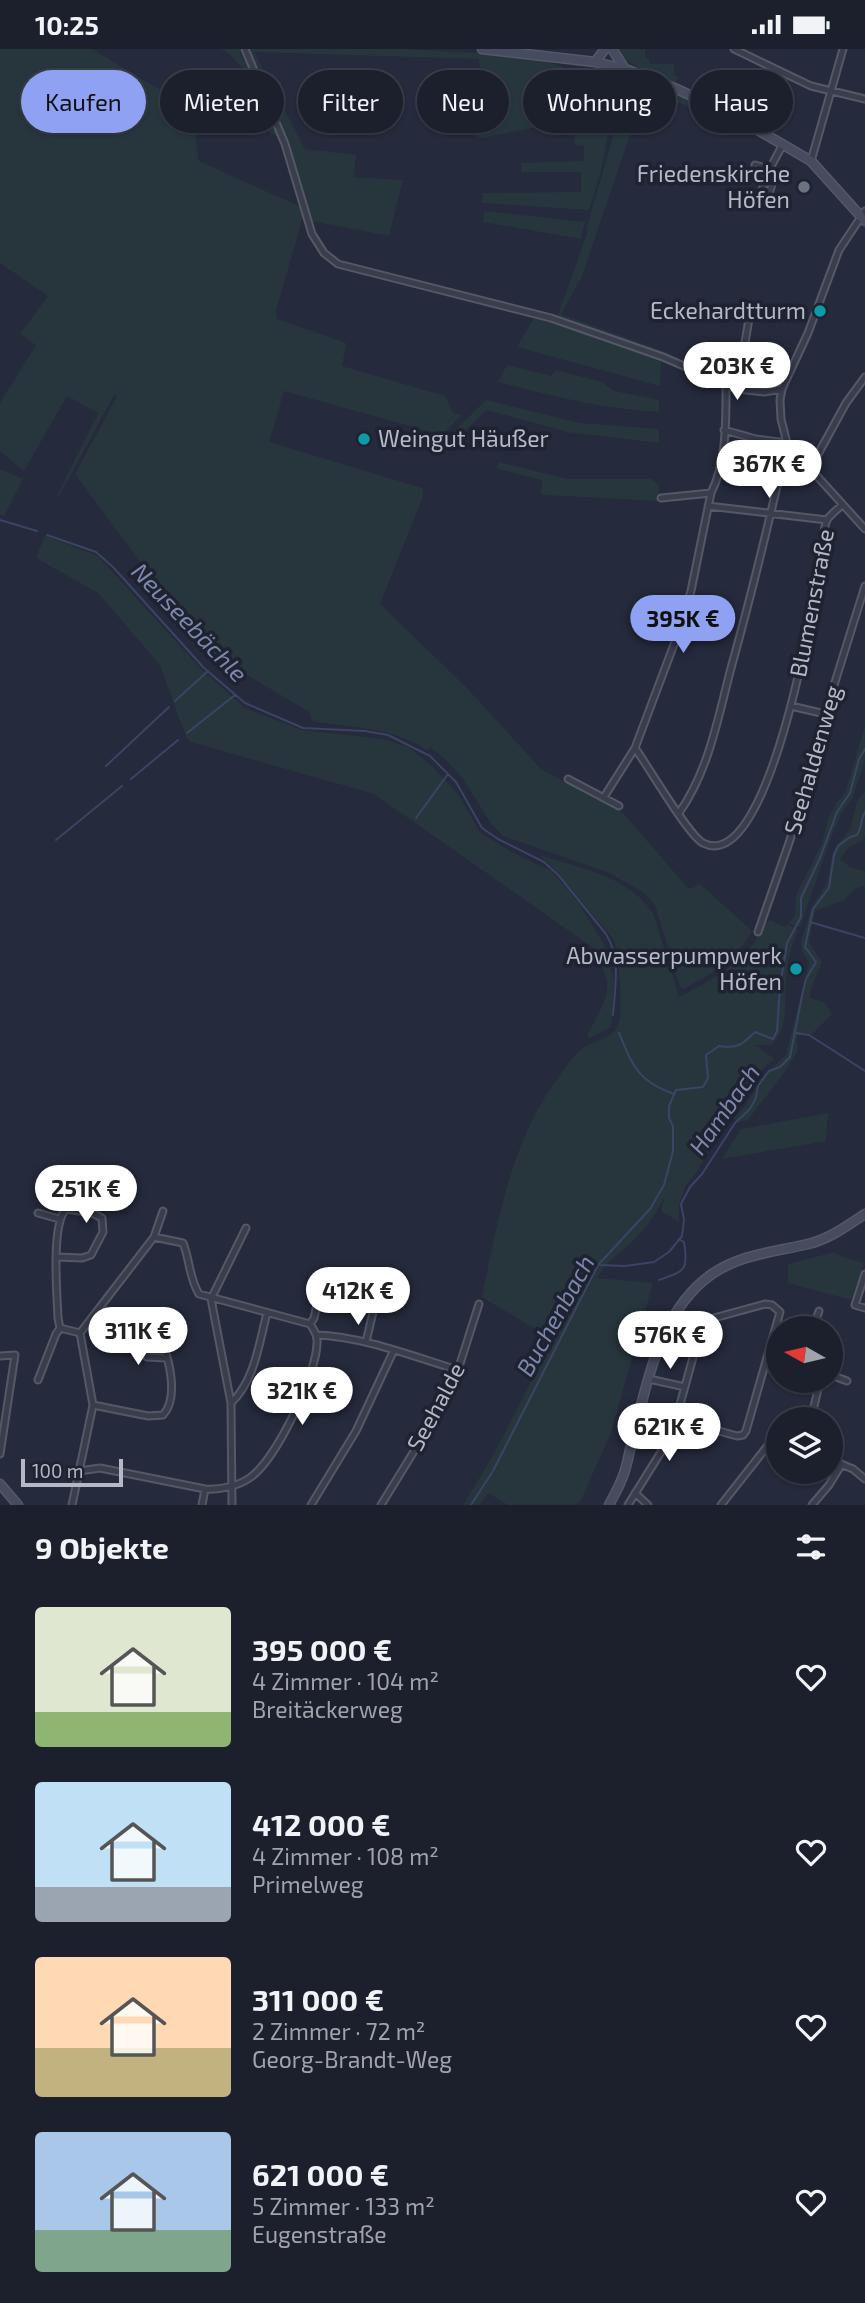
<!DOCTYPE html>
<html lang="de">
<meta charset="utf-8">
<style>
:root{--surface:#1c202d;--page:#252835;--text:#f1f3f6;--muted:#a0a3aa;--line:#3a3e49;--accent:#8fa1f2}
body{margin:0;font-family:"Exo 2",sans-serif;background:var(--page);color:var(--text);height:100vh;display:flex;flex-direction:column;font-size:26px;white-space:nowrap}
*{box-sizing:border-box;margin:0}
p{font-size:23px;color:var(--muted)}
.icon{flex:none;width:38px;height:38px;fill:none;stroke:currentColor;stroke-width:2;stroke-linecap:round;stroke-linejoin:round}
.map{position:relative;height:1456px;overflow:hidden}
.panel{display:flex;flex-direction:column;background:var(--surface);flex:1}
.panel>*{flex:none}
.hud{position:absolute;left:21px;top:21px;width:824px;height:63px;display:flex;gap:14px}
.needle{width:46px;rotate:278deg}
.controls{position:absolute;left:766px;top:1267px;display:grid;gap:14px}
.controls a{display:grid;place-items:center;width:77px;height:77px;border-radius:50%;background:var(--surface);box-shadow:0 2px 5px #0004,0 0 0 2px var(--line);font-size:35px}
.scale{position:absolute;left:21px;bottom:18px;width:102px;box-sizing:border-box;padding-left:7px;border:4px solid #b4b8c7;border-top:0;font-size:19px;line-height:24px;white-space:nowrap;color:#b4b8c7;-webkit-text-stroke:5px #1e2231;paint-order:stroke}
.price{position:absolute;translate:-50% -60px;padding:0 16px;border-radius:24px;background:#fff;color:#222;font-size:23px;line-height:46px;filter:drop-shadow(0 2px 4px #0008)}
.price::after{content:'';position:absolute;left:50%;top:42px;width:21px;height:16px;margin-left:-10px;background:inherit;clip-path:polygon(0 0,100% 0,50% 100%)}
.price.selected{background:var(--accent);color:#111}
ul{padding:0;list-style:none}
li{display:flex;align-items:center;gap:21px;height:175px;padding:0 35px}
li span{display:grid;place-items:center;flex:none;width:196px;height:140px;border-radius:7px;color:#555}
li>.icon{margin-inline-start:auto}
span .icon{width:84px;height:84px;fill:#fffc;stroke-width:1}
li b{font-size:30px}
h2{display:flex;justify-content:space-between;align-items:center;height:84px;padding:0 35px;font-size:30px}
.tag{padding:0 24px;border-radius:32px;background:var(--surface);box-shadow:0 2px 5px #0004,0 0 0 2px var(--line);font-size:24px;line-height:63px}
.tag.selected{background:var(--accent);color:#111}
.status{display:flex;justify-content:space-between;align-items:center;height:49px;padding:0 35px;background:var(--surface);direction:ltr}
.status svg{height:19px;fill:currentColor}
.map>svg:first-child{display:block}
.green{fill:#27363d}
.lines{fill:none;stroke-linecap:round;stroke-linejoin:round}
.stream{stroke:#3b4464;stroke-width:2}
.street-casing{stroke:#545867;stroke-width:9}
.secondary-casing{stroke:#545867;stroke-width:11}
.street{stroke:#393d4c;stroke-width:5}
.secondary{stroke:#474b5f;stroke-width:8}
.worship-dot{fill:#6b7280;stroke:#1e2231;stroke-width:2.5}
.culture-dot{fill:#0f9aa8;stroke:#1e2231;stroke-width:2.5}
.labels{text-anchor:middle;stroke-width:7;stroke-linejoin:round;paint-order:stroke}
.poi-label{font-size:23px;fill:#b4b8c7;stroke:#1e2231;text-anchor:end}
.street-label{font-size:23px;fill:#b4b8c7;stroke:#1e2231}
.water-label{font-size:24px;font-style:italic;fill:#7d88ad;stroke:#1e2231}
</style>
<div class="status"><b>10:25</b><svg viewBox="0 0 49 12"><path d="M0 12V9h3v3zM5 12V6h3v6zM10 12V3h3v9zM15 12V0h3v12zM26 1h20v11H26zM47 4h2v5h-2z"/></svg></div>
<div class="map">
<svg width="865" height="1456" viewBox="0 0 865 1456">
<rect width="100%" height="100%" fill="#252a3c"/>
<path class="green" d="M 0,0 L 92,0 L 150,35 L 191,57 L 199,112 L 301,158 L 303,168 L 276,262 L 277,270 L 346,294 L 342,317 L 445,347 L 453,364 L 462,366 L 442,386 L 284,342 L 269,393 L 422,439 L 423,447 L 380,555 L 467,639 L 541,720 L 623,764 L 688,839 L 693,839 L 699,834 L 752,882 C 735,913 713,923 684,940 L 680,938 L 655,856 L 644,844 L 610,824 L 503,787 L 490,773 L 463,730 L 445,710 L 430,698 L 428,702 C 394,678 351,679 312,672 L 309,663 L 222,611 L 208,600 L 194,585 L 75,425 L 117,347 L 114,346 L 60,446 L 57,447 L 98,364 L 67,347 L 24,422 L 0,402 L 0,354 L 36,296 L 20,285 L 48,247 L 0,214 Z
M 220,0 L 240,0 L 241,7 L 255,24 L 281,90 L 260,77 C 264,51 256,34 238,14 C 232,8 229,3 220,0 Z
M 248,0 L 401,0 L 479,4 L 538,10 L 583,25 L 618,33 L 601,122 L 589,161 L 482,154 L 483,144 L 581,143 L 581,123 L 521,123 L 521,114 L 584,112 L 584,97 L 575,96 L 574,83 L 542,77 L 480,89 L 474,86 L 479,36 L 432,34 L 432,26 L 480,26 L 479,10 L 254,3 L 305,100 L 356,106 L 354,128 L 403,131 L 389,187 L 312,172 L 275,58 L 260,21 Z
M 617,0 L 645,0 L 645,9 L 649,10 L 650,15 L 674,15 L 674,26 L 678,27 L 676,34 C 657,27 628,18 617,0 Z
M 635,31 L 693,50 L 719,62 L 721,70 L 730,78 L 682,55 L 633,41 L 616,79 L 631,83 L 582,227 L 561,265 L 666,303 L 664,306 L 558,266 L 588,182 L 586,181 L 627,39 L 630,32 Z
M 484,162 L 585,173 L 581,190 L 483,173 Z
M 539,267 L 661,311 L 660,337 L 517,298 L 534,269 Z
M 507,316 L 551,327 L 556,321 L 602,333 L 614,342 L 659,351 L 659,363 C 602,360 553,347 498,333 Z
M 486,351 L 580,374 L 659,380 L 659,394 L 567,383 L 487,361 L 440,405 L 438,402 L 451,385 Z
M 499,413 L 568,430 L 651,430 L 659,435 L 658,452 L 545,446 L 541,445 L 542,431 L 496,419 Z
M 0,420 L 23,430 L 4,467 L 0,466 Z
M 45,487 L 98,507 L 202,621 L 245,659 L 302,681 L 383,690 L 408,698 L 431,716 L 458,745 L 480,783 L 510,802 L 551,822 L 578,853 L 607,900 L 614,933 L 611,978 L 590,989 L 587,987 C 608,945 617,941 592,898 L 374,745 L 191,693 L 186,688 L 160,616 L 98,544 L 38,510 L 36,508 Z
M 865,677 L 865,712 L 852,750 L 841,765 L 831,789 L 800,878 L 788,874 L 795,867 L 796,846 L 822,794 L 828,770 L 837,753 L 845,744 Z
M 865,742 L 865,788 L 862,792 L 849,798 L 840,810 L 850,818 L 865,822 L 865,837 L 856,839 L 844,851 L 815,862 L 809,893 L 822,913 L 811,939 L 810,949 L 824,953 L 832,965 L 812,985 L 803,984 L 797,987 L 798,1001 L 786,1021 L 748,1071 L 738,1073 L 734,1069 L 746,1056 L 762,1028 L 786,1006 L 809,914 L 802,902 L 801,892 L 812,858 L 827,834 L 833,803 L 851,778 L 857,752 Z
M 540,806 C 579,819 629,827 653,864 L 679,948 C 703,935 729,923 748,902 C 757,893 760,880 770,871 L 785,878 L 787,875 L 799,881 C 790,897 787,914 786,933 C 784,956 789,978 772,996 L 755,996 L 775,1010 L 768,1015 L 756,1028 L 745,1047 L 728,1068 L 696,1124 L 685,1138 L 679,1156 L 679,1173 L 661,1162 L 665,1147 C 657,1162 648,1177 636,1189 C 623,1203 607,1211 597,1229 L 653,1234 L 611,1384 L 581,1451 L 576,1456 L 508,1456 L 488,1444 L 480,1456 L 463,1456 C 497,1403 524,1347 552,1290 L 482,1248 C 496,1178 511,1095 553,1036 C 561,1025 572,1007 583,999 C 594,991 613,990 618,976 C 624,960 619,908 614,891 L 557,823 Z
M 828,1064 L 826,1092 L 722,1110 L 741,1080 Z
M 834,1203 L 840,1207 L 864,1214 L 851,1251 L 788,1234 L 788,1215 Z"/>
<g class="lines">
<path class="stream" d="M 0,471 L 37,482
M 47,486 L 96,503 L 113,518 L 204,619 L 245,654 L 303,679 L 365,682 L 388,686 L 430,707 L 456,733 L 482,779 L 498,790 L 544,813 L 559,827 L 606,885 C 621,909 615,939 613,966
M 175,652 L 208,622
M 187,684 L 235,646
M 106,717 L 169,658
M 131,730 L 178,691
M 416,769 L 448,725
M 56,791 L 122,737
M 810,873 L 865,889
M 619,984 C 633,1017 637,1032 674,1045
M 796,984 L 809,986 L 865,1022
M 600,1216 L 625,1217 L 654,1213 L 669,1203 L 682,1187 L 684,1171 L 681,1155 L 690,1138 L 702,1125 L 735,1074 L 750,1060 L 756,1049 L 758,1037 L 769,1022 L 780,1018 L 790,1008 L 803,942 L 806,930 L 816,913 L 805,898 L 813,860 L 829,839 L 834,806 L 838,797 L 850,788 L 857,786 C 863,777 860,770 865,763
M 659,1231 C 684,1222 689,1222 684,1193 L 679,1190
M 471,1456 L 493,1422 L 598,1216 L 650,1160 L 664,1136 L 673,1102 L 673,1077 L 669,1069 L 669,1057 L 676,1041 L 703,1038 L 708,1029 L 706,1006 L 719,997 C 737,1000 742,996 755,983 L 773,990 L 777,982 L 780,937 L 787,894 L 801,868 L 801,849 L 820,809 L 837,763 L 850,744 L 859,710 L 865,700"/>
<defs>
<path id="street" d="M 245,0 L 285,95 L 312,185 L 324,204 L 338,215 L 551,269 L 663,308 L 737,340 L 764,343 L 782,340
M 734,0 L 811,37 L 865,50
M 811,112 L 843,0
M 755,116 L 769,120
M 768,123 L 774,129 L 767,151 L 762,152 L 760,147 L 768,123 L 783,95
M 865,162 L 839,201 L 808,284 L 782,340 L 780,351 L 781,370 L 787,394 L 865,480
M 737,340 L 750,264
M 809,418 L 817,407 L 846,354 L 865,328
M 661,449 L 711,444
M 708,457 L 827,471
M 791,657 L 825,665
M 635,699 C 648,717 688,786 703,794 C 768,827 812,562 819,524 C 821,511 822,482 827,471 C 830,466 838,460 842,456
M 568,730 L 619,757
M 604,748 L 635,699 L 676,590 L 691,542 L 711,444 C 727,412 726,371 726,336
M 679,764 C 709,721 718,669 731,619 C 752,544 770,469 787,394 L 756,390 L 724,381
M 758,883 L 790,791 L 825,665 L 865,537
M 38,1164 L 59,1170
M 57,1208 L 82,1209 L 91,1206 L 103,1183 L 102,1169 L 92,1164 L 66,1160 C 51,1175 57,1245 58,1269 L 60,1279 L 80,1284
M 865,1225 L 855,1256 L 865,1259
M 310,1275 L 314,1269 L 318,1251
M 813,1279 L 819,1262
M 316,1286 C 361,1287 415,1308 458,1321
M 366,1293 L 381,1229
M 0,1307 L 15,1306 L 0,1405
M 831,1326 L 847,1332
M 649,1330 L 685,1338
M 38,1331 L 56,1285 L 60,1279
M 231,1354 C 255,1331 259,1294 267,1264
M 93,1356 L 148,1367 L 163,1366 C 179,1349 169,1311 162,1292 L 144,1295 L 144,1304 L 147,1308 L 166,1309
M 811,1370 L 820,1332
M 831,1411 L 853,1420 L 865,1430
M 79,1422 L 100,1419 L 205,1440 C 220,1441 239,1437 251,1428 C 277,1409 316,1326 317,1295 C 318,1287 314,1281 310,1275 L 199,1245 C 189,1229 190,1211 183,1194 L 154,1188
M 635,1444 L 648,1456
M 72,1456 L 93,1356 L 80,1284 L 154,1188 L 163,1162
M 202,1456 L 205,1440
M 232,1456 L 231,1354 L 211,1250 L 246,1179
M 311,1456 L 356,1382 L 393,1303
M 381,1456 L 438,1363 L 458,1321 L 479,1255
M 628,1456 L 661,1403 L 676,1370 L 703,1272 L 765,1255 L 772,1256 L 780,1263 L 746,1382 L 743,1386 L 737,1387 L 676,1370
M 721,1456 L 769,1395 L 779,1397
M 812,1456 L 829,1436 L 842,1415"/>
<path id="secondary" d="M 482,0 L 595,13 L 625,20 L 679,41 L 734,67 L 811,112 L 865,172
M 612,0 L 625,20
M 595,13 L 605,0
M 0,1435 L 18,1456
M 609,1456 C 613,1448 618,1440 621,1432 C 627,1420 629,1404 632,1391 C 648,1333 659,1262 712,1225 C 741,1205 775,1203 808,1195 C 829,1190 847,1177 865,1165"/>
</defs>
<use href="#street" class="street-casing"/>
<use href="#secondary" class="secondary-casing"/>
<use href="#street" class="street"/>
<use href="#secondary" class="secondary"/>
</g>
<circle class="worship-dot" cx="804" cy="138" r="7"/>
<g class="culture-dot">
<circle cx="820" cy="262" r="7"/>
<circle cx="364" cy="390" r="7"/>
<circle cx="796" cy="920" r="7"/>
</g>
<g class="labels">
<g class="poi-label">
<text x="790" y="133">Friedenskirche<tspan x="790" dy="26">Höfen</tspan></text>
<text x="806" y="270">Eckehardtturm</text>
<text x="378" y="398" text-anchor="start">Weingut Häußer</text>
<text x="782" y="915">Abwasserpumpwerk<tspan x="782" dy="26">Höfen</tspan></text>
</g>
<g class="street-label">
<text transform="translate(812 554) rotate(-79)" y="8">Blumenstraße</text>
<text transform="translate(813 711) rotate(-74)" y="8">Seehaldenweg</text>
<text transform="translate(436 1358) rotate(-62)" y="8">Seehalde</text>
</g>
<g class="water-label">
<text transform="translate(189 574) rotate(46)" y="8">Neuseebächle</text>
<text transform="translate(725 1061) rotate(-55)" y="8">Hambach</text>
<text transform="translate(556 1267) rotate(-61)" y="8">Buchenbach</text>
</g>
</g>
</svg>
<div class="controls">
<a><svg class="needle" viewBox="-14 -14 28 28"><path d="M0-13l5 13h-10z" fill="#e53935"/><path d="M0 13l5-13h-10z" fill="#a0a3aa"/></svg></a>
<a><svg class="icon" aria-label="layers" viewBox="0 0 24 24"><path d="M12 4l9 5-9 5-9-5zM3 14l9 5 9-5"/></svg></a>
</div>
<div class="scale">100 m</div>
<b class="price" style="left:737px;top:353px">203K €</b>
<b class="price" style="left:769px;top:451px">367K €</b>
<b class="price selected" style="left:683px;top:606px">395K €</b>
<b class="price" style="left:86px;top:1176px">251K €</b>
<b class="price" style="left:358px;top:1278px">412K €</b>
<b class="price" style="left:138px;top:1318px">311K €</b>
<b class="price" style="left:670px;top:1322px">576K €</b>
<b class="price" style="left:302px;top:1378px">321K €</b>
<b class="price" style="left:669px;top:1414px">621K €</b>
<div class="hud">
<a class="tag selected">Kaufen</a>
<a class="tag">Mieten</a>
<a class="tag">Filter</a>
<a class="tag">Neu</a>
<a class="tag">Wohnung</a>
<a class="tag">Haus</a>
</div>
</div>
<section class="panel">
<h2>9 Objekte<svg class="icon" aria-label="filters" viewBox="0 0 24 24"><path d="M4 7h16M4 17h16"/><circle cx="9" cy="7" r="2"/><circle cx="15" cy="17" r="2"/></svg></h2>
<ul>
<li><span style="background:linear-gradient(#dfe7d0 75%,#8fb573 0)"><svg class="icon" aria-label="home" viewBox="0 0 24 24"><path d="M3 11l9-7 9 7M6 9v11h12V9"/></svg></span><div><b>395 000 €</b><p>4 Zimmer · 104 m²</p><p>Breitäckerweg</p></div><svg class="icon" aria-label="heart" viewBox="0 0 24 24"><path d="M12 20l-8-8c-3-5 5-10 8-4 3-6 11-1 8 4z"/></svg></li>
<li><span style="background:linear-gradient(#bfe0f5 75%,#9aa5b1 0)"><svg class="icon" aria-label="home" viewBox="0 0 24 24"><path d="M3 11l9-7 9 7M6 9v11h12V9"/></svg></span><div><b>412 000 €</b><p>4 Zimmer · 108 m²</p><p>Primelweg</p></div><svg class="icon" aria-label="heart" viewBox="0 0 24 24"><path d="M12 20l-8-8c-3-5 5-10 8-4 3-6 11-1 8 4z"/></svg></li>
<li><span style="background:linear-gradient(#ffd9b3 65%,#c2b280 0)"><svg class="icon" aria-label="home" viewBox="0 0 24 24"><path d="M3 11l9-7 9 7M6 9v11h12V9"/></svg></span><div><b>311 000 €</b><p>2 Zimmer · 72 m²</p><p>Georg-Brandt-Weg</p></div><svg class="icon" aria-label="heart" viewBox="0 0 24 24"><path d="M12 20l-8-8c-3-5 5-10 8-4 3-6 11-1 8 4z"/></svg></li>
<li><span style="background:linear-gradient(#a9c7e8 70%,#7fa58c 0)"><svg class="icon" aria-label="home" viewBox="0 0 24 24"><path d="M3 11l9-7 9 7M6 9v11h12V9"/></svg></span><div><b>621 000 €</b><p>5 Zimmer · 133 m²</p><p>Eugenstraße</p></div><svg class="icon" aria-label="heart" viewBox="0 0 24 24"><path d="M12 20l-8-8c-3-5 5-10 8-4 3-6 11-1 8 4z"/></svg></li>
</ul>
</section>
